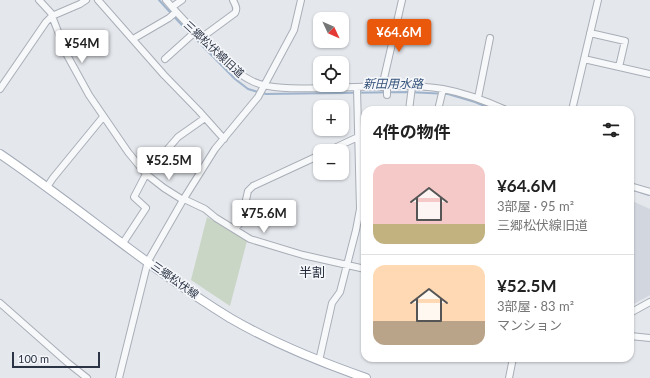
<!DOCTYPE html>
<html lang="ja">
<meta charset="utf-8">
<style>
:root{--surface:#fff;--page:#f6f6f6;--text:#222;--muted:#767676;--line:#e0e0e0;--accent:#ea580c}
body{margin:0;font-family:Lato,"Noto Sans JP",sans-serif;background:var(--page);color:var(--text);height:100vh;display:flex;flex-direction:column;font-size:15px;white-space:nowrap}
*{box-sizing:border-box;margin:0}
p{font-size:13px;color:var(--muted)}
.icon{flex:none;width:22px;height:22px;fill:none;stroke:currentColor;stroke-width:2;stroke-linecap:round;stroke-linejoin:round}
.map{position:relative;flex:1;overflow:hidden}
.details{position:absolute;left:361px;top:106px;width:273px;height:256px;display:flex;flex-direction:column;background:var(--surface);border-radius:12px;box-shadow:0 1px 3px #0004}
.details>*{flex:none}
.needle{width:26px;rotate:134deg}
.tools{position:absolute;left:313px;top:12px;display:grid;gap:8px}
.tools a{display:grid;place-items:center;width:36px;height:36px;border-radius:8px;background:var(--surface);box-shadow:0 1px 3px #0004;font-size:20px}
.scale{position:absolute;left:12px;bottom:10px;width:88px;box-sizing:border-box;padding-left:4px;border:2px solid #2b3445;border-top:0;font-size:11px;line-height:14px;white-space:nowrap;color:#2b3445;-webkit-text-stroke:3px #f4f6f9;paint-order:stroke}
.price{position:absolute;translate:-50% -34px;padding:0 9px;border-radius:4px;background:#fff;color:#222;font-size:13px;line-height:26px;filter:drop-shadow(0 1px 2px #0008)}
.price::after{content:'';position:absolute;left:50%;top:24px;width:12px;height:9px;margin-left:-6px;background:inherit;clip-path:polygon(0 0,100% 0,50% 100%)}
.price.current{background:var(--accent);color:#fff}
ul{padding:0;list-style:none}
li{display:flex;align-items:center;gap:12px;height:100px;padding:0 12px}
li+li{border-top:1px solid var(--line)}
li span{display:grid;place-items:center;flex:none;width:112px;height:80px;border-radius:12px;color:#555}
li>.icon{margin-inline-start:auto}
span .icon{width:48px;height:48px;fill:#fffc;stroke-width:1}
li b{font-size:17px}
h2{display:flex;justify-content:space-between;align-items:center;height:48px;padding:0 12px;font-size:17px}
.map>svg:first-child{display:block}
.built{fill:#d2d6de}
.green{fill:#c9d6c5}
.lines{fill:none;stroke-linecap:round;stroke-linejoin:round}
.stream{stroke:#9fb4cc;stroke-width:2}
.minor-casing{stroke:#a9aeb7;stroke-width:8}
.major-casing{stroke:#a3abb8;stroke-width:10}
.minor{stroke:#f7f8fa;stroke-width:6}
.major{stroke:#fff;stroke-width:8}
.labels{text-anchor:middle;stroke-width:3.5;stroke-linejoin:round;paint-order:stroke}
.street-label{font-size:11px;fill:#2b3445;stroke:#f4f6f9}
.water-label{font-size:12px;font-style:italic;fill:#34527a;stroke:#f4f6f9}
.quarter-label{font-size:13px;fill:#1d2536;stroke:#f4f6f9}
</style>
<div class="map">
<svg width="650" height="378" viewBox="0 0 650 378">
<rect width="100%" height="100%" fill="#e4e7ec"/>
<path class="built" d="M 630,200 L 650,209 L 650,295 L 630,306 Z"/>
<path class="green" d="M 207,217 L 247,241 L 230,306 L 191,280 Z"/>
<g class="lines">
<path class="stream" d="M 159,0 L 179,22 L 235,79 L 248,89 L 258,92
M 262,93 L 266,94 L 408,92 L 448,94 L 475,102 L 494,110
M 631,189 L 649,195"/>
<defs>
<path id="minor" d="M 39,0 L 51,13 L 52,16 L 80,4 L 86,0
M 98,0 L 164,75 L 199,111 L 224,139
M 166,0 C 181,18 197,34 214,50 C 226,62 237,74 252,81 C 272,91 307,88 330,88 C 367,87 406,83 443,89 C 465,93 486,101 506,110
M 172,7 L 182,0
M 590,33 L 625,41 L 619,67
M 201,38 L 235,13 C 238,8 235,5 233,0
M 133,39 L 169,18 L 176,12
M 165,59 L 195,32
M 584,59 L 650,74
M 382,87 L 402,0
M 387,87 L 387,95
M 0,89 L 46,22 L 52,16 L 67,55 L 89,95 L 128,152 L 146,174 L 164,188 L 183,200
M 478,98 L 490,38
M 409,110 L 412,87
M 438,110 L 443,89
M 572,110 L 598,0
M 328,151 L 358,137
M 630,186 L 650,192
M 47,187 L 53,178 L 103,117
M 184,199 L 205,209 L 216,218 L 250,239 L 303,255 L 365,269
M 235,229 L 241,222 L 248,191 L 253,186 L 320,155
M 123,243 L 146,208 L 134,197 L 146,174 L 178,137 L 205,118
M 0,303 L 68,363 L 87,378
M 630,313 L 650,302
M 630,336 L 650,338
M 319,361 L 332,303 L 340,292 L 356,230 L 360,209 L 357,88
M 119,378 L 148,261 L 183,200 L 215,149 L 258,97 L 294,30 L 301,0
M 509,378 L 513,358"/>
<path id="major" d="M 0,154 C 78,207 150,269 230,318 C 273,343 320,362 366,378"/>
</defs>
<use href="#minor" class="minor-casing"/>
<use href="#major" class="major-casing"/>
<use href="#minor" class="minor"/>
<use href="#major" class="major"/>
</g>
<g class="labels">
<g class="street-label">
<text transform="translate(214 49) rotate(43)" y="4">三郷松伏線旧道</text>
<text transform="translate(175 280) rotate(35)" y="4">三郷松伏線</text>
</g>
<g class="water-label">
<text x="393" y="88">新田用水路</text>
</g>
<g class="quarter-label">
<text x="312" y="277">半割</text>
</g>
</g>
</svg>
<div class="tools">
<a><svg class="needle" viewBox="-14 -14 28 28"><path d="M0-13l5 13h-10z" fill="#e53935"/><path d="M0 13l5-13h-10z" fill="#767676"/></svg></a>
<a><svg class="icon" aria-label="locate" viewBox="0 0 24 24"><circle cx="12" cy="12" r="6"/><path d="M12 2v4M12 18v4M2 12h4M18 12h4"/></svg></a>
<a>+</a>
<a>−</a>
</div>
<div class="scale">100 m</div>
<b class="price current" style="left:399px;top:53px">¥64.6M</b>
<b class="price" style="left:82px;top:64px">¥54M</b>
<b class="price" style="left:169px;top:181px">¥52.5M</b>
<b class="price" style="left:264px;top:234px">¥75.6M</b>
<section class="details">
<h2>4件の物件<svg class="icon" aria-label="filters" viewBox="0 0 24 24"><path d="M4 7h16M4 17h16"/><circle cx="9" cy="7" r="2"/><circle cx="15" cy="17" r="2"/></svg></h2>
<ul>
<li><span style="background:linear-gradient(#f6c9c9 75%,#c2b280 0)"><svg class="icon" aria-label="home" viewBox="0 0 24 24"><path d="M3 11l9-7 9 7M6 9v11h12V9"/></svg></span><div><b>¥64.6M</b><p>3部屋 · 95 m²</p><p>三郷松伏線旧道</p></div></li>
<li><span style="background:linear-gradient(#ffd9b3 70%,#b9a48a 0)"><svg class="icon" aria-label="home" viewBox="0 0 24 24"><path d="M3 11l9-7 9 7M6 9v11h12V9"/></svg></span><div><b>¥52.5M</b><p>3部屋 · 83 m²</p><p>マンション</p></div></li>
</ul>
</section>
</div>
